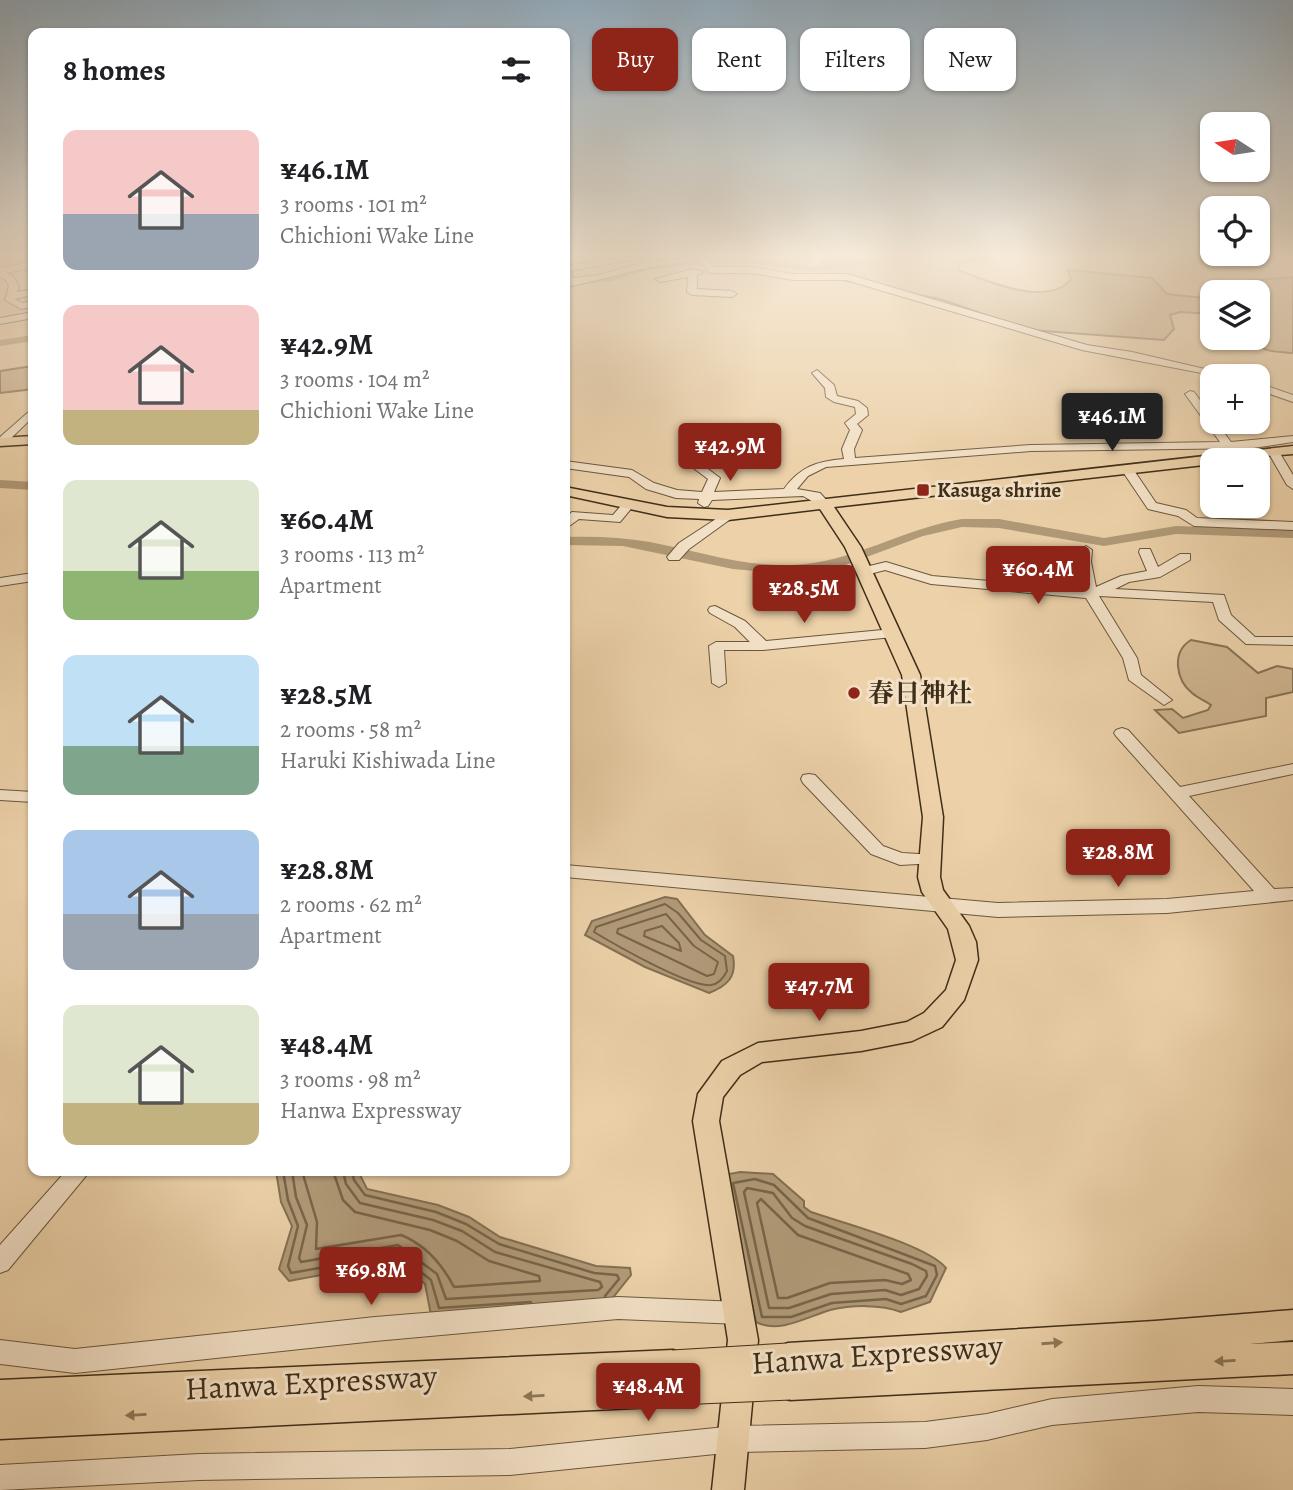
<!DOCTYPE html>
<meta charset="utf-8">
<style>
:root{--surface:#fff;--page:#f6f6f6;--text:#202124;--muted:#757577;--accent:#8f2418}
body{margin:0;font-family:Alegreya,"Noto Serif JP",serif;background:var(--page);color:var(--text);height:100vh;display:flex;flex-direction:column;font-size:26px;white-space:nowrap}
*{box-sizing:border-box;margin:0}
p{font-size:23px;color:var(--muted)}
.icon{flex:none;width:38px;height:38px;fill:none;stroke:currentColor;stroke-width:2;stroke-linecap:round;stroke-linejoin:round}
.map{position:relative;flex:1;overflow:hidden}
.drawer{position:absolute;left:28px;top:28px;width:542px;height:1148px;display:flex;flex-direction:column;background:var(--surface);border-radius:14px;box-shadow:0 2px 5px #0004}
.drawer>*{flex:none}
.banner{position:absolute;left:592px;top:28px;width:595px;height:63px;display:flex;gap:14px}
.needle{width:46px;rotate:282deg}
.tools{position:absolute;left:1200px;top:112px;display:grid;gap:14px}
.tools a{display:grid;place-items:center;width:70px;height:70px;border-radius:14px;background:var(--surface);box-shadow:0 2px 5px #0004;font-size:35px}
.price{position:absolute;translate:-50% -60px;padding:0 16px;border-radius:7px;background:var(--accent);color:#fff;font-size:23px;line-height:46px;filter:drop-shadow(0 2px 4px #0008)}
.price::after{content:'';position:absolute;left:50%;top:42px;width:21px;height:16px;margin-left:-10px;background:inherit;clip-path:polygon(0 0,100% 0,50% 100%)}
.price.current{background:#222;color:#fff}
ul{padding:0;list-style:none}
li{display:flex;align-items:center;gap:21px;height:175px;padding:0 35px}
li span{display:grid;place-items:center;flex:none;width:196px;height:140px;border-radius:14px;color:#555}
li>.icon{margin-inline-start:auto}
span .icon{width:84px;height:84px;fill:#fffc;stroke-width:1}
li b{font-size:30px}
h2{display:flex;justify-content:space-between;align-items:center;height:84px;padding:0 35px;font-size:30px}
.pill{padding:0 24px;border-radius:14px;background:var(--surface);box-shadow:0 2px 5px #0004;font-size:24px;line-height:63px}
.pill.current{background:var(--accent);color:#fff}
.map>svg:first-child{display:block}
.green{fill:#cfb590;stroke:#877254;stroke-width:2}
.water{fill:#b19a78;stroke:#836f52;stroke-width:2}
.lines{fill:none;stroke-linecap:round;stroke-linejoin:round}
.shore-far1{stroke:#786448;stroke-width:2}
.shore{stroke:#786448;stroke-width:2.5}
.river{fill:#b19a78;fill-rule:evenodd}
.minor-casing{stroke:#6a573c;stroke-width:2}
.major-casing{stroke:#3f2e18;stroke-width:3}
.highway-casing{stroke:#3f2e18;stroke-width:3}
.minor{fill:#f3e1c7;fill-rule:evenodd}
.major{fill:#ecd1a9;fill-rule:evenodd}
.highway{fill:#ecd1a9;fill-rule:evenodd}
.highway-bridge-casing{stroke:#3f2e18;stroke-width:33;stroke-linecap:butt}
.highway-bridge{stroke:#ecd1a9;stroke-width:31}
.oneway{fill:#8d7759}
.poi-dot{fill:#8f2418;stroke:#f3e1c7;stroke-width:2.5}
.labels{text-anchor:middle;stroke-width:6;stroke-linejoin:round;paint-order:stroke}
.far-poi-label{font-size:21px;font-weight:bold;fill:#3f2e18;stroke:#f3e1c7;text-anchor:start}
.poi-label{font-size:26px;font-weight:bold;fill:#3f2e18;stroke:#f3e1c7;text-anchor:start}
.near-street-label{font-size:32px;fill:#3f2e18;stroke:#f3e1c7}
</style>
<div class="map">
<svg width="1293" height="1490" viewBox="0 0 1293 1490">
<rect width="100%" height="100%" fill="#ecd1a9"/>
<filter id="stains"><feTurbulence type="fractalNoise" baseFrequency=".00286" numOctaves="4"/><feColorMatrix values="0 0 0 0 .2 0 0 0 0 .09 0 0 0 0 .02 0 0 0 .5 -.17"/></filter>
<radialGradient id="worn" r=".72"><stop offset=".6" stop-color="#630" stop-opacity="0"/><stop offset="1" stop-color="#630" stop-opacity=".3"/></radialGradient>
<path class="green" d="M 859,256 L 992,256 L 960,263 L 958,270 C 986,281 1049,308 1071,279 L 1068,270 L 1152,278 L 1167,294 L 1213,299 L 1213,314 L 1180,312 L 1170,315 L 1174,329 L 1164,340 L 1030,330 L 940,299 L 825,277 L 822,259 Z
M 1293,277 L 1293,353 C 1277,351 1261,354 1253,338 L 1258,338 L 1258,292 L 1236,292 L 1240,283 L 1246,281 Z
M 33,366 L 33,389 L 0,393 L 0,371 Z
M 1191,640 L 1227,647 L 1258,673 L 1277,666 L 1293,669 L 1293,692 L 1266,698 L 1266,716 L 1179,733 L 1155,710 L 1172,709 L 1183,718 L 1208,710 L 1211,705 C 1205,701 1198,698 1192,693 C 1176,680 1171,652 1191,640 Z"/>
<path class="water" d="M 665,897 L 677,899 L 705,935 L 733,956 C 737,977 727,986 709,993 L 645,967 L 585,935 L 592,921 Z
M 276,1171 L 358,1171 L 367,1189 L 438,1205 L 469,1217 L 500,1237 L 596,1266 L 630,1268 L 631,1275 L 607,1305 L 431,1315 L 425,1284 L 397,1261 L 289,1281 L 279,1269 L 292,1226 L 281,1202 Z
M 740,1172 L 773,1174 L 804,1201 L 804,1207 L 811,1212 C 843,1223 927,1245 946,1268 L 930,1302 L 901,1312 C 881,1304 851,1305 830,1310 C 807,1317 779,1334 756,1322 L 724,1175 Z"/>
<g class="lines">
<path class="shore-far1" d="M 665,904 L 678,913 L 701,940 L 725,956 L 727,971 C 724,977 719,984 711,985 C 690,988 614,944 594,932 L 596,927 Z
M 666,914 L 694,946 L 718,962 L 714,974 L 707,976 L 617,933 L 618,929 Z
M 662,926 L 679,943 L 681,951 L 644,936 L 645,931 Z"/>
<path class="shore" d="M 283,1171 L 288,1200 L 298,1226 L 288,1266 L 291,1273 L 398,1254 L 431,1280 L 439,1308 L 531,1302
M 292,1171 L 296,1197 L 307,1225 L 299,1258 L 301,1262 L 398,1245 L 437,1274 L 446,1299 L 598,1290 L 602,1287 L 600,1282 L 495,1252 L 462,1231 L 433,1220 L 360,1203 L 346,1184 L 343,1171
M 302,1171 L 317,1222 L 316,1249 L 401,1235 C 426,1245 442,1264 454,1287 L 540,1281 L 539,1276 L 489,1261 L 457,1241 L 430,1230 L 355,1212 L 343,1200 L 333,1171
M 352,1171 L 354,1180 L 365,1195 L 436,1212 L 466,1224 L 499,1244 L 594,1273 L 617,1275 L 619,1279 L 605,1296
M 755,1179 L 774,1185 L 808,1218 L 935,1266 L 937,1275 L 926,1296 L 901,1304 L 886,1299 L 832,1303 L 791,1317 L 762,1317 L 733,1183 Z
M 747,1188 L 773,1193 L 792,1218 L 805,1226 L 912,1264 L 926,1271 L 927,1276 L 919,1289 L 901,1295 L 885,1290 L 831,1294 L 789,1308 L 769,1308 L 744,1192 Z
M 761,1199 L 798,1235 L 908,1274 L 911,1280 L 902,1284 L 885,1280 L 830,1283 L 787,1298 L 778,1298 L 757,1203 Z"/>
<path class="river" d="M 892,256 L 924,256 L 812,272 L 756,264 L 713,263 L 647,270 L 612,281 L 573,285 L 568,282 L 573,279 L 611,275 L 646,264 L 713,257 L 756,258 L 812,266 Z
M 33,335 L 33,341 L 0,346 L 0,340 Z
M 0,480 L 33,482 L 33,490 L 0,488 Z
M 962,519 L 999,519 L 1104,538 L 1176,526 L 1293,530 L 1293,538 L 1176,534 L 1104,546 L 999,528 L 962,527 L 923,536 L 840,567 L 790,574 L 733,569 L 623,546 L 565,545 L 565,537 C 594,536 622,537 650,542 C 697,551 744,567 793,565 C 852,563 904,528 962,519 Z"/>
<defs>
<path id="minor" d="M 632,256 L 642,258 L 570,271 L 574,278 L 599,275 L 641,263 L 686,258 L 690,261 L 642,269 L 572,286 L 565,284 L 565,266 Z
M 696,256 L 705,256 L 713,267 L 751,267 L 793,274 L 847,274 L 1087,345 L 1132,352 L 1235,376 L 1217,376 L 1082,350 L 846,280 L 793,280 L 751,273 L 710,273 Z
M 33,262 L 33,268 L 6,273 L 13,276 L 19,286 L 17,292 L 33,289 L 33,295 L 15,299 L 22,303 L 33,301 L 33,307 L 21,309 L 5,300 L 9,286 L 6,280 L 0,277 L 0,268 Z
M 693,269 L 704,272 L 697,275 L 697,289 L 732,291 L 737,294 L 732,297 L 692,295 L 687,292 L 688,277 L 660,282 L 655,279 Z
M 33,312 L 33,318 L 0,324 L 0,318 Z
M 817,370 L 834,385 L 837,396 L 858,401 L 867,408 L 868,415 L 857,424 L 862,430 L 854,449 L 855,458 L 1031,445 L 1220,442 L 1185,394 L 1190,391 L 1194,392 L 1213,417 L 1213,422 L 1216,422 L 1231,442 L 1293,436 L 1293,442 L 1253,448 L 1031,451 L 826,467 L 808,476 L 797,489 L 820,493 L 830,504 L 824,508 L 803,496 L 712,500 L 708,506 L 704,507 L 698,503 L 699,499 L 676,498 L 646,489 L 629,477 L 565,468 L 565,461 L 632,470 L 654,483 L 677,490 L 702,492 L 708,479 L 688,464 L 687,452 L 693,449 L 699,452 L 700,463 L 720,478 L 714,492 L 784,489 C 800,467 817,461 844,459 L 842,449 L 850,430 L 845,423 L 856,414 L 855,407 L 834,402 L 826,397 L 825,388 L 812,373 Z
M 1258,383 L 1293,395 L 1293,402 L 1258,390 Z
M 33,408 L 33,417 L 6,443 L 0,444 L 0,437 Z
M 1274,449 L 1278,450 L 1293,475 L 1293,489 L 1287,485 L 1268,452 Z
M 1127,465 L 1131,466 L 1156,503 L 1186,510 L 1197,518 L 1293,522 L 1293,530 L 1194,526 L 1178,516 L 1148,509 L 1121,469 Z
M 629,500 L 635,504 L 620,522 L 579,519 L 565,529 L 565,518 L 572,512 L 613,515 L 625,501 Z
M 728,511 L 732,512 L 732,518 L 689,549 L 679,560 L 669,560 L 667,557 L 679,543 Z
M 1086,546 L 1092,550 L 1091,562 L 1096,587 L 1121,576 L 1147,571 L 1139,552 L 1140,549 L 1150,549 L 1158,567 L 1180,554 L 1190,554 L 1190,560 L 1160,577 L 1129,582 L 1115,589 L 1224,595 L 1231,615 L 1255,637 L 1293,637 L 1293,645 L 1246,644 L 1219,620 L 1213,602 L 1099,596 L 1137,658 L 1141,675 L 1172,700 L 1164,705 L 1129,680 L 1123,658 L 1086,598 L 931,584 L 885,570 L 866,575 L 859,571 L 861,568 L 886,562 L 932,576 L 1083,589 L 1077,562 L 1080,550 Z
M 33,573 L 33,581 L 0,586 L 0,578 Z
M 715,606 L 745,621 L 766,641 L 893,629 L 900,633 L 893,637 L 763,650 L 724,650 L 726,683 L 719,687 L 712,683 L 709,646 L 716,642 L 750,642 L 735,627 L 710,613 L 708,610 L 710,607 Z
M 1122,728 L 1128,730 L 1180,787 L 1293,764 L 1293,774 L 1189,796 L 1274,889 L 1293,888 L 1293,900 L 1167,913 L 998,917 L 565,877 L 565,865 L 998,903 L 1167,899 L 1254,891 L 1116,736 L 1114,733 L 1116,730 Z
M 809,774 L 815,775 L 883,846 L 902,853 L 936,855 L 939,859 L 936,863 L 900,865 L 871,854 L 803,783 L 801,779 L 803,775 Z
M 0,790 L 33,792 L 33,802 L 0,800 Z
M 66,1171 L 90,1171 L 8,1270 L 0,1273 L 0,1245 Z
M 618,1297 L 740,1302 L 748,1305 L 752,1313 L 748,1321 L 740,1324 L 618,1319 L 375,1341 L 75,1373 L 0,1364 L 0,1340 L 75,1349 L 375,1317 Z
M 1198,1386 L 1293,1389 L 1293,1415 L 1198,1412 L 1052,1425 L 987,1440 L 925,1448 L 735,1452 L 510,1475 L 199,1480 L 0,1490 L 0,1465 L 199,1454 L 510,1449 L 735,1426 L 925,1422 L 987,1414 L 1052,1399 Z"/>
<path id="major" d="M 33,436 L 33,444 L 0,446 L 0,438 Z
M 1293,446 L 1293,454 L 1213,460 L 1213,464 L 834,507 L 861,547 L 920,675 L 943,817 L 940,877 L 943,890 L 969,926 L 976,942 L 978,960 L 964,1000 L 942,1027 L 912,1041 L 861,1051 L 762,1062 L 740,1075 L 723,1097 L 719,1121 L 758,1340 L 744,1490 L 712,1490 L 728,1340 L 693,1121 L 698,1094 L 722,1061 L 758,1043 L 861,1031 L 907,1022 L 924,1013 L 946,990 L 956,960 L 948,929 L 922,892 L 918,877 L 923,817 L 902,675 L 845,547 L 820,509 L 728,520 L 667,517 L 565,495 L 565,487 L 667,507 L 728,510 Z"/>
<path id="highway" d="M 1293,1310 L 1293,1340 L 1250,1344 L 1293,1342 L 1293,1374 L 790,1400 L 778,1396 L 773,1384 L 780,1372 L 772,1359 L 776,1348 L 788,1343 L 1155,1321 Z
M 673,1350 L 685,1355 L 689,1366 L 685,1376 L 693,1389 L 688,1401 L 676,1406 L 0,1439 L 0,1380 Z"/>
</defs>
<use href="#minor" class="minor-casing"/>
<use href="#major" class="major-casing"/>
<use href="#highway" class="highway-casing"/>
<use href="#minor" class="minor"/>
<use href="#major" class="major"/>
<use href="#highway" class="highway"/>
<defs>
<path id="highway-bridge" d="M 673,1366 L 788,1359
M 676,1389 L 790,1384"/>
</defs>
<use href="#highway-bridge" class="highway-bridge-casing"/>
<use href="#highway-bridge" class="highway-bridge"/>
</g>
<defs><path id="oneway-solid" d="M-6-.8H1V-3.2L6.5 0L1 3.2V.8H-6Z" transform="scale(1.75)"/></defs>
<g class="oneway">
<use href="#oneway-solid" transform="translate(1052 1343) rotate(-4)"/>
<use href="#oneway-solid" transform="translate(1225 1361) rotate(177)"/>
<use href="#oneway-solid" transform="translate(534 1396) rotate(177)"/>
<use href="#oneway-solid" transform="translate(136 1415) rotate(177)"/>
</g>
<linearGradient id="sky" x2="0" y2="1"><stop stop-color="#92aabb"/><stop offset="0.55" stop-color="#f6ead8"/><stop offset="1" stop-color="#f6ead8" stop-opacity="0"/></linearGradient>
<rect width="1293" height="465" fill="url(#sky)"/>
<g class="poi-dot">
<rect x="916" y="483" width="14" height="14" rx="3.5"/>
<circle cx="854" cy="693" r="7"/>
</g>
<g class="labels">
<g class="far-poi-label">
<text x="937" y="497">Kasuga shrine</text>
</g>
<g class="poi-label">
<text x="868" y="702">春日神社</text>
</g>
<g class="near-street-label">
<text transform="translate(877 1354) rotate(-4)" y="11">Hanwa Expressway</text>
<text transform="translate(311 1382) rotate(-3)" y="11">Hanwa Expressway</text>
</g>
</g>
<rect width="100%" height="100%" filter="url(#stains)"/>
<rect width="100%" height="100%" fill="url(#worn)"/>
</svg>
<div class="tools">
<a><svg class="needle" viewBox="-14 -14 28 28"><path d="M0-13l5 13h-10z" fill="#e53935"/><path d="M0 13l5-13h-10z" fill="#757577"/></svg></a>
<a><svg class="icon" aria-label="locate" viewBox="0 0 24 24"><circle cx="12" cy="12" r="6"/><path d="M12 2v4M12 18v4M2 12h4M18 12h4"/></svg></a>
<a><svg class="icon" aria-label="layers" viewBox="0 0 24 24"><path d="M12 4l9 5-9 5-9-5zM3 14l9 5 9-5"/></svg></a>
<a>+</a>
<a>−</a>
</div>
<b class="price current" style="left:1112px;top:453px">¥46.1M</b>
<b class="price" style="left:730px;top:483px">¥42.9M</b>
<b class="price" style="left:1038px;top:606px">¥60.4M</b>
<b class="price" style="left:804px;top:625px">¥28.5M</b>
<b class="price" style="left:1118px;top:889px">¥28.8M</b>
<b class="price" style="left:819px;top:1023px">¥47.7M</b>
<b class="price" style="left:371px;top:1307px">¥69.8M</b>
<b class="price" style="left:648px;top:1423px">¥48.4M</b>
<div class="banner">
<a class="pill current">Buy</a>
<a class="pill">Rent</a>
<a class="pill">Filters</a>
<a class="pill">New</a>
</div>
<section class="drawer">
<h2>8 homes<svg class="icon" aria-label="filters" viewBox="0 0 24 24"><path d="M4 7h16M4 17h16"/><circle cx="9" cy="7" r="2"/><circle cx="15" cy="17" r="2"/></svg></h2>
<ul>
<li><span style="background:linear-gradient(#f6c9c9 60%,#9aa5b1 0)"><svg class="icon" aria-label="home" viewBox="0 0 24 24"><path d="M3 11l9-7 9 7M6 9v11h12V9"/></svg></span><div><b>¥46.1M</b><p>3 rooms · 101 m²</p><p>Chichioni Wake Line</p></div></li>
<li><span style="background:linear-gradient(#f6c9c9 75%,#c2b280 0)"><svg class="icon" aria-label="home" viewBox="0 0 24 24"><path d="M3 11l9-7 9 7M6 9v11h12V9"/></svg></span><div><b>¥42.9M</b><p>3 rooms · 104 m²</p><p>Chichioni Wake Line</p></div></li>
<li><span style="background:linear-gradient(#dfe7d0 65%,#8fb573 0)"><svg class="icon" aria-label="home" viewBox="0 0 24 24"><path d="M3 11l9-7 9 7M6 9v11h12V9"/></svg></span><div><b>¥60.4M</b><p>3 rooms · 113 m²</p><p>Apartment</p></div></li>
<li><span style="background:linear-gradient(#bfe0f5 65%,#7fa58c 0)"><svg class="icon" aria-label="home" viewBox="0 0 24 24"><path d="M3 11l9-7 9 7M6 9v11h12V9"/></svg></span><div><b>¥28.5M</b><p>2 rooms · 58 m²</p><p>Haruki Kishiwada Line</p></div></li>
<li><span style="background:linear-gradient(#a9c7e8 60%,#9aa5b1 0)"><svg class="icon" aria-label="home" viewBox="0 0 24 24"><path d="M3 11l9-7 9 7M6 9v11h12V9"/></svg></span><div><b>¥28.8M</b><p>2 rooms · 62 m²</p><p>Apartment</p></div></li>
<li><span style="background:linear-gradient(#dfe7d0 70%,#c2b280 0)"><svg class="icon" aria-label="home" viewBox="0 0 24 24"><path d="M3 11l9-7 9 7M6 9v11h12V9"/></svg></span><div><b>¥48.4M</b><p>3 rooms · 98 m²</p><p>Hanwa Expressway</p></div></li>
</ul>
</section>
</div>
